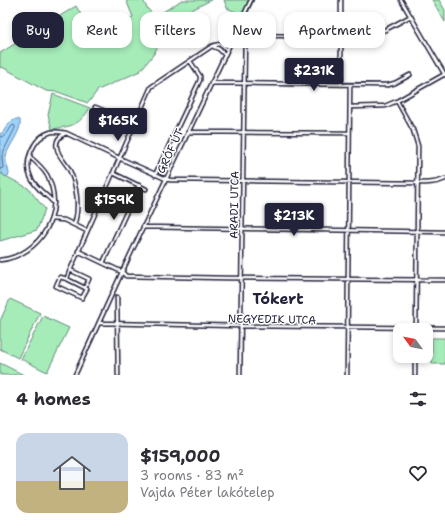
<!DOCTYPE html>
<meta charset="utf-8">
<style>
:root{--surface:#fff;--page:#f2f2f3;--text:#2b2b33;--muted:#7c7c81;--accent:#22223b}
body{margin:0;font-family:"Shantell Sans",sans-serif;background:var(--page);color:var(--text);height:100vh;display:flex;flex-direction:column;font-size:15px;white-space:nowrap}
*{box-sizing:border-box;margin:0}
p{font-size:13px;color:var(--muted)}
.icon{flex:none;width:22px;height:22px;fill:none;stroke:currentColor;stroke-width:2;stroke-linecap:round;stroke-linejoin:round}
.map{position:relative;height:375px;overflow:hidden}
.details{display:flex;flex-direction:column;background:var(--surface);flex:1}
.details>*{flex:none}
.top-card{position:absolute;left:12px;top:12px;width:421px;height:36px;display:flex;gap:8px}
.needle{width:26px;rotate:303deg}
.buttons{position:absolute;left:393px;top:323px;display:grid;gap:8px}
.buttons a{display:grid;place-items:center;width:40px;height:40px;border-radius:8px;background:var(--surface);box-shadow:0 2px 6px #0003;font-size:20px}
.price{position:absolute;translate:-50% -34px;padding:0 9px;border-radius:4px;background:var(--accent);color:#fff;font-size:13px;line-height:26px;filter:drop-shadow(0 1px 2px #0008)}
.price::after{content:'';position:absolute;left:50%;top:24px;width:12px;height:9px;margin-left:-6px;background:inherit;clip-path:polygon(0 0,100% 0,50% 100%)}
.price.selected{background:#222;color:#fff}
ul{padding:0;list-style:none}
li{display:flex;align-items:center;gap:12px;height:100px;padding:0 16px}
li span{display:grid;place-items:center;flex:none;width:112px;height:80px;border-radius:12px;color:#555}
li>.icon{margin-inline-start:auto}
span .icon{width:48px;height:48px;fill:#fffc;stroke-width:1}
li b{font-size:17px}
h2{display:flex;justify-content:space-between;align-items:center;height:48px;padding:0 16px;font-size:17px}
.tag{padding:0 14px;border-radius:12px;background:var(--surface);box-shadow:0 2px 6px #0003;font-size:14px;line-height:36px}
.tag.selected{background:var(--accent);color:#fff}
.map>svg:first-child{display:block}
.green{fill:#a6ecb9;stroke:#64877a}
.water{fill:#9cd3fb;stroke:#6b8cae}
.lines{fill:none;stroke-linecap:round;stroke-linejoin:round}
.shore{stroke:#536988;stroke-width:1}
.minor-casing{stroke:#22223b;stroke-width:5.5}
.minor{stroke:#fff;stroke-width:2.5}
.labels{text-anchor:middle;stroke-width:3;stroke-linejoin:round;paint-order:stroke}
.street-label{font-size:11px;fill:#22223b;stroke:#fff}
.district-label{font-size:15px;font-weight:bold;fill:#22223b;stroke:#fff}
</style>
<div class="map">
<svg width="445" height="375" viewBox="0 0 445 375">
<rect width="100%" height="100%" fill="#fff"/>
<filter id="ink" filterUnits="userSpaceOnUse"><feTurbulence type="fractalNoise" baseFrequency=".025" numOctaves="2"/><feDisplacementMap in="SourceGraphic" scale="8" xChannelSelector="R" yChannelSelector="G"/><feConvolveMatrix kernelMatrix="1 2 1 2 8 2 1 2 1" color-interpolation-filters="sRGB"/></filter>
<g filter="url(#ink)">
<path class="green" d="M 126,0 L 143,0 L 147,8 L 155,17 L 182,0 L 211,0 L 174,19 L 153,55 L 140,71 L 98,90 L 88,103 L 58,92 L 46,91 L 2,67 L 0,68 L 0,53 L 76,6 L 97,41 L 133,17 Z
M 224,0 L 254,0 L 246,17 L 227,8 Z
M 432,0 L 439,0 L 445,10 L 445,22 Z
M 53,94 L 90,108 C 78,126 73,126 52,129 L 48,115 Z
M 0,173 L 28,188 L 45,209 L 37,230 L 0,241 Z
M 10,299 L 40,313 L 18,358 L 0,349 L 0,321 Z
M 43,316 L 69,328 L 47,372 L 21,359 Z
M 432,338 L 445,338 L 445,364 L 432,364 Z
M 0,363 L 24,375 L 0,375 Z"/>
<path class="water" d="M 16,119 L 18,119 L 20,120 C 22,132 9,144 6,156 C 5,162 9,169 9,175 L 5,177 L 0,170 L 0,134 L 3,132 L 9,123 Z"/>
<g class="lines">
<path class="shore" d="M 0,137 C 7,137 8,131 12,126 L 13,125 L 15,126 L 15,128 L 6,146 L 2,156 L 3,168 L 0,169"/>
<defs>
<path id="minor" d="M 401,0 L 445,75
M 234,35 L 364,37 L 385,30 L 411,16
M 212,46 L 219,49 L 225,55
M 211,83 L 388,85 L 395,83 L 410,75
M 341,85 L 341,0
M 397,101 L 413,130 L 418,146 L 416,330
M 95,107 L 134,123
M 350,107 L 385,106 L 397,101 L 445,74
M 188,132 L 349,133
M 66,133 C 60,136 55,141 57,148 C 58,156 65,162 69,169 C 77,185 80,208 74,225
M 113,173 L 146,189
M 155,175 L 200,80 L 200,76 L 190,61
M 54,203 C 46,194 36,189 31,178 C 23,162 33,137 51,132 C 56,131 61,132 66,133 L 119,158 L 166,179 L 170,180 L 417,183 C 427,183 436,183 445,179
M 51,219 L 64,220 L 87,231
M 143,227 L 445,232
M 78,251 L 122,272 L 126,276 L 226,278 L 445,280
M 0,260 C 40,256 67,212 47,175 C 42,167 36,162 30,157
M 103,263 L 139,185
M 70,270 L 89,279 L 85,288
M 67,279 L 60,277 L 56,286 L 82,298 L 87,289 L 67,279 L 68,275 L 151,87 L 212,46 C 220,43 221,43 227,50
M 117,297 L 118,375
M 99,323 L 241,326 L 445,328
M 75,375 L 122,272 L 251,0
M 240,375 L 245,36 L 244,25 L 242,19
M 347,375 L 350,85
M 415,375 L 415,356"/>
</defs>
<use href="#minor" class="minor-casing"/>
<use href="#minor" class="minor"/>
</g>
</g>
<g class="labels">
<g class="street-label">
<text transform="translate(170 151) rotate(-65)" y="4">GRÓF ÚT</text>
<text transform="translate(234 205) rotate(-89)" y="4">ARADI UTCA</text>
<text transform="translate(272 319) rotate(1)" y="4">NEGYEDIK UTCA</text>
</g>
<g class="district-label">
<text x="278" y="304">Tókert</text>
</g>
</g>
</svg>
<div class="buttons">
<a><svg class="needle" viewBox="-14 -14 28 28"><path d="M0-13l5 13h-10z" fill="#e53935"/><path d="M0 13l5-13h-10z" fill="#7c7c81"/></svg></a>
</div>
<b class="price" style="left:314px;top:92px">$231K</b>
<b class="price" style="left:118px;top:142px">$165K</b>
<b class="price selected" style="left:114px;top:221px">$159K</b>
<b class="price" style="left:294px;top:237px">$213K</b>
<div class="top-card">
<a class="tag selected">Buy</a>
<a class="tag">Rent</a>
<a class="tag">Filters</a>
<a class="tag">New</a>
<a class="tag">Apartment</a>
</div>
</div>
<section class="details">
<h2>4 homes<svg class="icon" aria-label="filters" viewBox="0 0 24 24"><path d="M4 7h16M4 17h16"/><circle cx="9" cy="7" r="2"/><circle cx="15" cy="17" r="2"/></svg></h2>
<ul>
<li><span style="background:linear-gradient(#c9d6e8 60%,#c2b280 0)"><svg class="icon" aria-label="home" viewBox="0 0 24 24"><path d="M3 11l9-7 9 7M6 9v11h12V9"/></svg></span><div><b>$159,000</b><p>3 rooms · 83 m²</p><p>Vajda Péter lakótelep</p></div><svg class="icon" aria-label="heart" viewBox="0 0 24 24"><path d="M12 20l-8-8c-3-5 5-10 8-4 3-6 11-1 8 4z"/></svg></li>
</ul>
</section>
